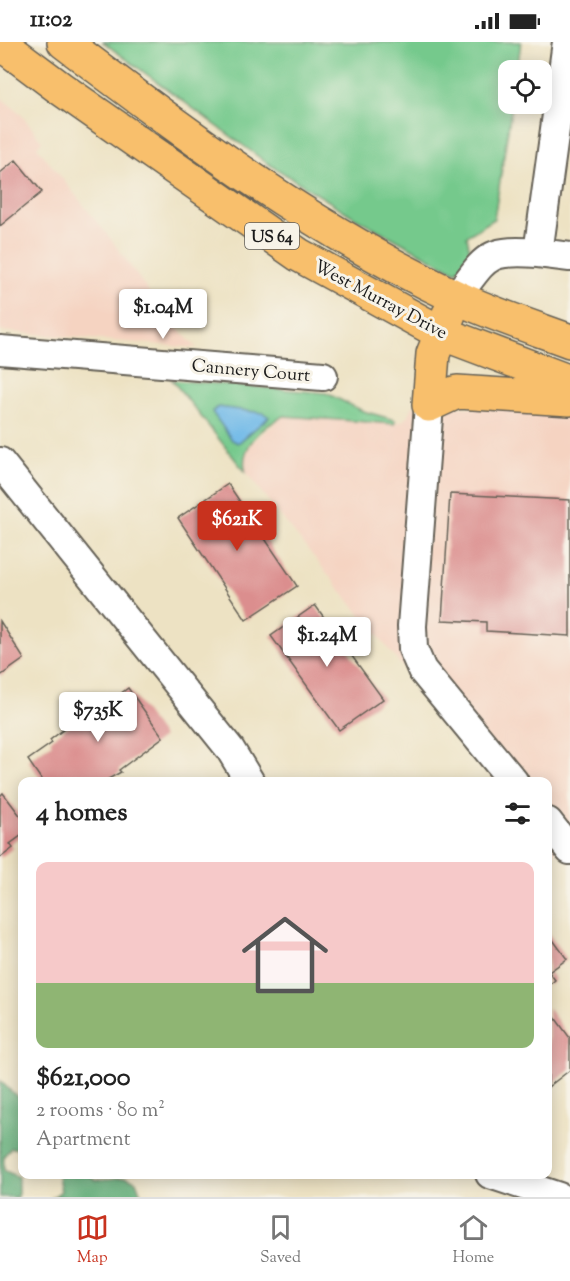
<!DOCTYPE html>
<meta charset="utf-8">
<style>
:root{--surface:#fff;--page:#f2f2f2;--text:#222;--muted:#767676;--line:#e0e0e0;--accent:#c8321e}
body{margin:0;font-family:"Sorts Mill Goudy",serif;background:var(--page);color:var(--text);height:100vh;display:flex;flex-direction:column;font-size:22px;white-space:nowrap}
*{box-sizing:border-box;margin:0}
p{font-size:20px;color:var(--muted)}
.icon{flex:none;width:33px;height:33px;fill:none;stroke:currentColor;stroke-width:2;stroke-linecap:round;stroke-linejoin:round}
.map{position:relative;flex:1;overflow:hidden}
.drawer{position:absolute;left:18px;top:735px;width:534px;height:402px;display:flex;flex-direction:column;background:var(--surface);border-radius:12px;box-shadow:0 3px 15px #0003}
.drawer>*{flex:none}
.controls{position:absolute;left:498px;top:18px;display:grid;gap:12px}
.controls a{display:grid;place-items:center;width:54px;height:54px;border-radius:12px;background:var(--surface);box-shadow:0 3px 15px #0003;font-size:30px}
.price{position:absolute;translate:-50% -51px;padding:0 14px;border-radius:6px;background:#fff;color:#222;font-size:20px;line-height:39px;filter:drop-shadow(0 2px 3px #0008)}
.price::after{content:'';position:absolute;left:50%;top:36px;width:18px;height:14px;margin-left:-9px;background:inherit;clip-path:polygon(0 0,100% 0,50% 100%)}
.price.active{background:var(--accent);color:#fff}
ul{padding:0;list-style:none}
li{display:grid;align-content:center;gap:12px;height:318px;padding:0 18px}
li+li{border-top:2px solid var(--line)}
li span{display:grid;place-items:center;height:186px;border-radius:12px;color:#555}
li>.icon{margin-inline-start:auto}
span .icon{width:108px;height:108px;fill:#fffc;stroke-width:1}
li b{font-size:26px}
h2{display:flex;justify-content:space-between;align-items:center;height:72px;padding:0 18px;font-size:26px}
.status{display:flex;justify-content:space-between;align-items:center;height:42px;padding:0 30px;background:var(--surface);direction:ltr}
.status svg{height:16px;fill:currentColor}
.tabs{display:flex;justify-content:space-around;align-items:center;height:84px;border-top:2px solid var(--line);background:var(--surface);font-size:16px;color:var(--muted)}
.tabs a{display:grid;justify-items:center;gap:3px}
.tabs .active{color:var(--accent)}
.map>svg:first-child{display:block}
.built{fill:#f5d3c1}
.green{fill:#75c98c;stroke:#487254;stroke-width:1.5}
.forest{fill:#60ad78;stroke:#3e644a;stroke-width:1.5}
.water{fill:#6fb9e8;stroke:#466a82;stroke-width:1.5}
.building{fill:#db8e8e}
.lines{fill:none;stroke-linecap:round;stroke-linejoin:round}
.minor-casing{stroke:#656156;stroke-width:32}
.highway-casing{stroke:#656156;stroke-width:36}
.minor{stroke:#fff;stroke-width:28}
.highway{stroke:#f8bf6c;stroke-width:33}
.labels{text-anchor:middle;stroke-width:6;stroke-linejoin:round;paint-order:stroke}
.shield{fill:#f7f3e8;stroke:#5e5c59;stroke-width:1.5}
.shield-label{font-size:16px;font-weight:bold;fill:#1c1c1c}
.street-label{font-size:18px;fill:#1c1c1c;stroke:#f7f3e8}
</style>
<div class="status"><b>11:02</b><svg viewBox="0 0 49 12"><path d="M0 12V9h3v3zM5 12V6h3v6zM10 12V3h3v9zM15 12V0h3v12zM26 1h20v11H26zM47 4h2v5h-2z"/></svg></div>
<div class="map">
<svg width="570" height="1155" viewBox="0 0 570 1155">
<rect width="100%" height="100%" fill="#f7f3e8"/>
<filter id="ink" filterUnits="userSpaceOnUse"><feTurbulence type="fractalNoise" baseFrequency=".0167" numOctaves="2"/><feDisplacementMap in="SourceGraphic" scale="12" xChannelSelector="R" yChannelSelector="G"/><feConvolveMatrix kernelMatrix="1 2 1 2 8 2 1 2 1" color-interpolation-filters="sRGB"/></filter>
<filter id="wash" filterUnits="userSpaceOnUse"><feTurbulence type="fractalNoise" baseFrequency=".008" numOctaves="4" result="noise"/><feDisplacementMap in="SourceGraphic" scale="24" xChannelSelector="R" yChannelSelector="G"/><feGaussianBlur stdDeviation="1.35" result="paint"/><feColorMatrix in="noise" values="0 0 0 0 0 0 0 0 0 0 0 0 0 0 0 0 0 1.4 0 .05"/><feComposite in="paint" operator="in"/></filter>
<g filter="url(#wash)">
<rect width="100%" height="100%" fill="#ede2c3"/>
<path class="built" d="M 0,55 L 20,71 L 42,99 L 37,105 L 113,200 L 170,279 L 197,306 L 0,289 Z
M 412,364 L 445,370 L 451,365 L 570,368 L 570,821 L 558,807 L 553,812 L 548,805 L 548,740 L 495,739 L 246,431 L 244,417 L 248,404 L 284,374 L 395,382 L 406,377 Z"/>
<path class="green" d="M 103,0 L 521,0 L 517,28 L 508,28 L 508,62 L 512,62 L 494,177 L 467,194 L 471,215 L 456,230 L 354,175 L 267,121 Z
M 172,338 L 326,351 L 363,369 L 395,378 L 395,382 L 284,374 C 262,385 238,405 246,431 Z"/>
<path class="forest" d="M 0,1039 L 22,1059 L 22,1107 L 11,1106 L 4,1114 L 4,1128 L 18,1135 L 18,1155 L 0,1155 Z
M 61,1133 L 88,1133 L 96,1138 L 127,1135 L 136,1139 L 142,1155 L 53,1155 L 61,1149 L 58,1135 Z"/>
<path class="water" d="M 218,365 L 263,371 L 269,375 L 238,401 L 232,398 L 212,370 Z"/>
<g id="blocks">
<path class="building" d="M 16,118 L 42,150 L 0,184 L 0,131 Z
M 228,442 L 297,544 L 246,578 L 178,476 Z
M 450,452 L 570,458 L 570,594 L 486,589 L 486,580 L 442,578 Z
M 315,563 L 383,657 L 339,688 L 271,594 Z
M 0,579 L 24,617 L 0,634 Z
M 128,646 L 163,695 L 119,728 L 121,730 L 103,740 L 43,740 L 28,718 L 52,701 L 50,698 L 76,678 L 77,680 L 103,661 L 104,664 Z
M 3,751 L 22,776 L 22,793 L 10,802 L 13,806 L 0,816 L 0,754 Z
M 548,891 L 567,917 L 549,930 L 555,938 L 548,944 Z
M 548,966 L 570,996 L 570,1028 L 548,1045 Z"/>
</g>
</g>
<g filter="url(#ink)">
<use href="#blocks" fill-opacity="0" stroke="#656156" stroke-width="1.5"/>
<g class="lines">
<defs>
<path id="minor" d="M 567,0 L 538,211 L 570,215
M 456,255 C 487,215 485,207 538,211
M 0,308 L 323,334
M 429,363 L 412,584 L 413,607 L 422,628 L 514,740
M 0,420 L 230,707 L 250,740
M 548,780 L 570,808
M 490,1132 L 559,1155"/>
<path id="highway" d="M 64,0 C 188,94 314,188 456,255 C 492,272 532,285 570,299
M 0,1 L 60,46 L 299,213 L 441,291 L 570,340
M 429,363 L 457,350 L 570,357
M 429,363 L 433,312 L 449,272"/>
</defs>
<use href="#minor" class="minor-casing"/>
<use href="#highway" class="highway-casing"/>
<use href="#minor" class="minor"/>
<use href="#highway" class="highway"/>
</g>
</g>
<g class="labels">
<rect class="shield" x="245" y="181" width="54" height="26" rx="4.5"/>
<g class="shield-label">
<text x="272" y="200">US 64</text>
</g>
<g class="street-label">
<text transform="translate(381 257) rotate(28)" y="6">West Murray Drive</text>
<text transform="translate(251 328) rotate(5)" y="6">Cannery Court</text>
</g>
</g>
</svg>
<div class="controls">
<a><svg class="icon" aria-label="locate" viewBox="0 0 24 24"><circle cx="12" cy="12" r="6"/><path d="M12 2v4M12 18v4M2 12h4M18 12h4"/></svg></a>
</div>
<b class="price" style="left:163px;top:298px">$1.04M</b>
<b class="price active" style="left:237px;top:510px">$621K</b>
<b class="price" style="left:327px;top:626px">$1.24M</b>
<b class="price" style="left:98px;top:701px">$735K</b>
<section class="drawer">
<h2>4 homes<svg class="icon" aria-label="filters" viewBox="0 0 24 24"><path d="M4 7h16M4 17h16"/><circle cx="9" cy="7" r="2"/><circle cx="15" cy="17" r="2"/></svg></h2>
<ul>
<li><span style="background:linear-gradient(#f6c9c9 65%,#8fb573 0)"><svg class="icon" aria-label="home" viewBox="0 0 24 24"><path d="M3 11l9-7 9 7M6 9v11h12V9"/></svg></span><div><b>$621,000</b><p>2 rooms · 80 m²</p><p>Apartment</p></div></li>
</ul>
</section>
</div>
<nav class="tabs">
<a class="active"><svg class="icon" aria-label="map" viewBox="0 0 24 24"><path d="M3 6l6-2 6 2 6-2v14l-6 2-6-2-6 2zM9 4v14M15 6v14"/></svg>Map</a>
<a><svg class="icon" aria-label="saved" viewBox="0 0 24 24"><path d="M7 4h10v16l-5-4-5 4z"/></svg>Saved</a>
<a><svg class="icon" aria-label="home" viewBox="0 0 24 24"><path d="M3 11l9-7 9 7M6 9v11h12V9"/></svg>Home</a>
</nav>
